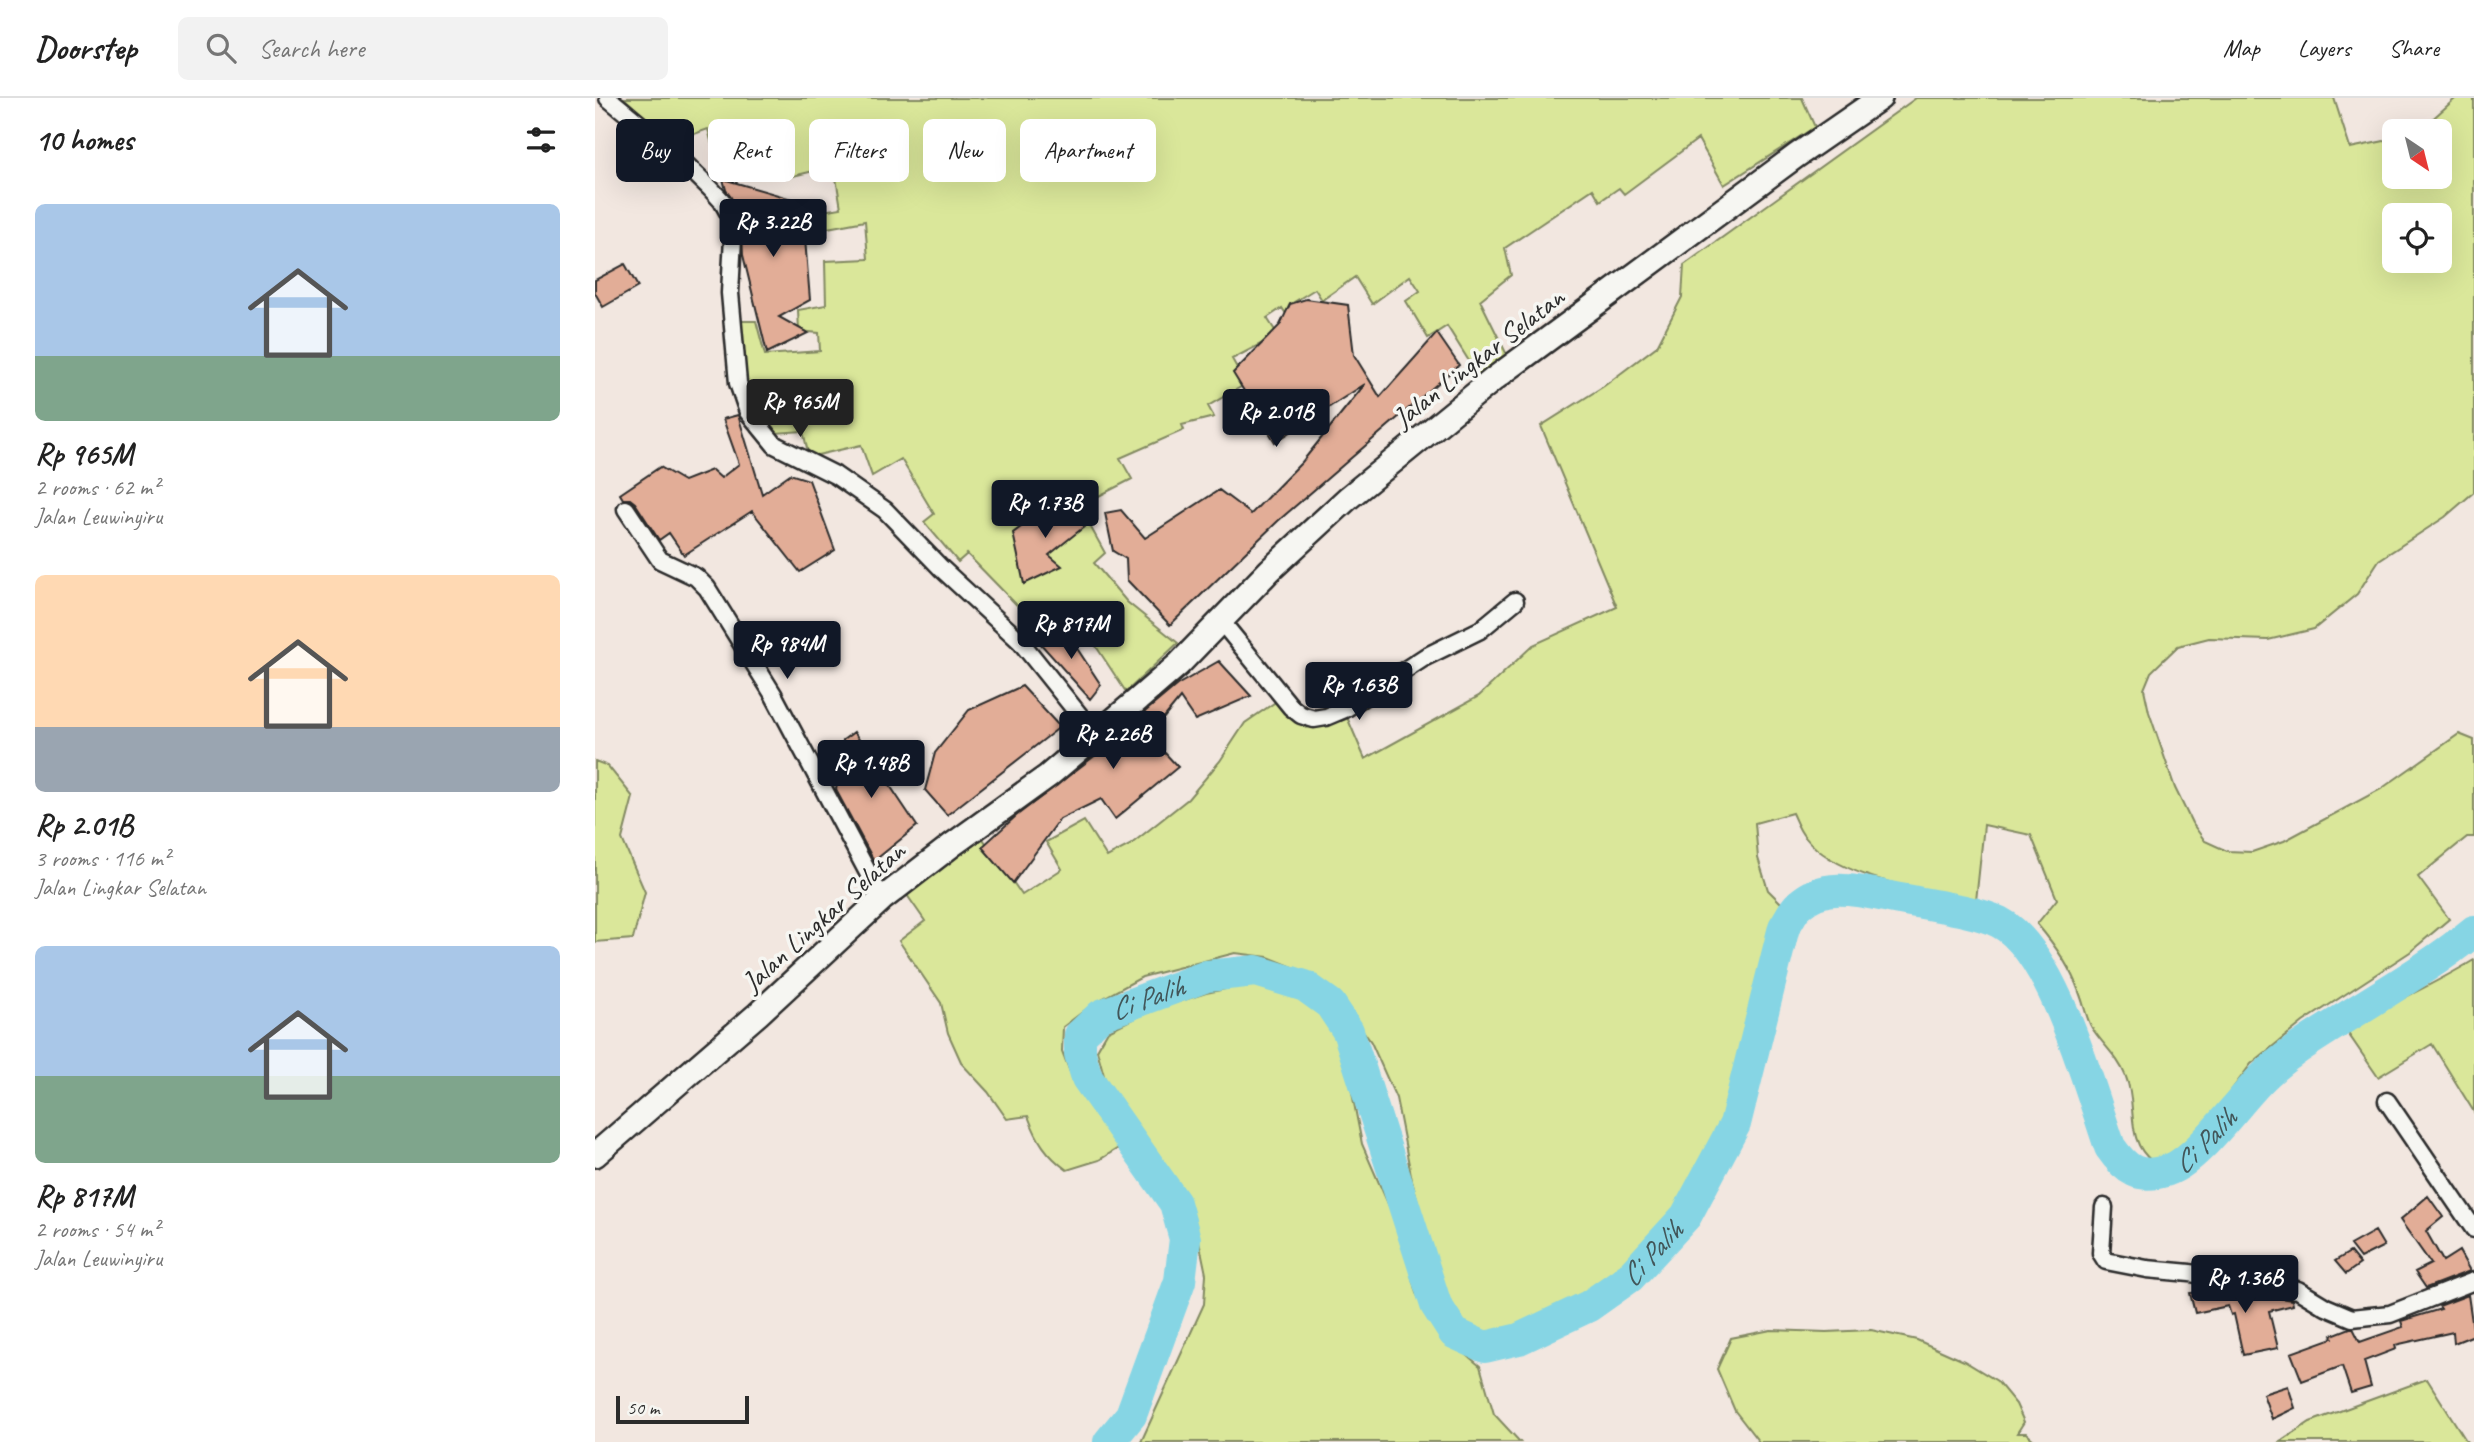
<!DOCTYPE html>
<meta charset="utf-8">
<style>
:root{--surface:#fff;--page:#f2f2f2;--text:#222;--muted:#767676;--line:#e0e0e0;--accent:#111827}
body{margin:0;font-family:Caveat,sans-serif;background:var(--page);color:var(--text);height:100vh;display:flex;flex-direction:column;font-size:26px;white-space:nowrap}
*{box-sizing:border-box;margin:0}
p{font-size:23px;color:var(--muted)}
.icon{flex:none;width:38px;height:38px;fill:none;stroke:currentColor;stroke-width:2;stroke-linecap:round;stroke-linejoin:round}
.map{position:relative;flex:1;overflow:hidden}
.sheet{display:flex;flex-direction:column;background:var(--surface);width:595px}
.sheet>*{flex:none}
.top-card{position:absolute;left:21px;top:21px;width:665px;height:63px;display:flex;gap:14px}
.needle{width:46px;rotate:145deg}
.fabs{position:absolute;left:1787px;top:21px;display:grid;gap:14px}
.fabs a{display:grid;place-items:center;width:70px;height:70px;border-radius:10px;background:var(--surface);box-shadow:0 7px 28px #0002;font-size:35px}
.scale{position:absolute;left:21px;bottom:18px;width:133px;box-sizing:border-box;padding-left:7px;border:4px solid #2b2b2b;border-top:0;font-size:19px;line-height:24px;white-space:nowrap;color:#2b2b2b;-webkit-text-stroke:5px #f6f6f2;paint-order:stroke}
.price{position:absolute;translate:-50% -60px;padding:0 16px;border-radius:7px;background:var(--accent);color:#fff;font-size:23px;line-height:46px;filter:drop-shadow(0 2px 4px #0008)}
.price::after{content:'';position:absolute;left:50%;top:42px;width:21px;height:16px;margin-left:-10px;background:inherit;clip-path:polygon(0 0,100% 0,50% 100%)}
.price.active{background:#222;color:#fff}
ul{padding:0;list-style:none}
li{display:grid;align-content:center;gap:14px;height:371px;padding:0 35px}
li span{display:grid;place-items:center;height:217px;border-radius:10px;color:#555}
li>.icon{margin-inline-start:auto}
span .icon{width:126px;height:126px;fill:#fffc;stroke-width:1}
li b{font-size:30px}
h2{display:flex;justify-content:space-between;align-items:center;height:84px;padding:0 35px;font-size:30px}
.tag{padding:0 24px;border-radius:10px;background:var(--surface);box-shadow:0 7px 28px #0002;font-size:24px;line-height:63px}
.tag.active{background:var(--accent);color:#fff}
header{display:flex;align-items:center;gap:42px;box-sizing:border-box;height:98px;padding:0 35px;background:var(--surface);border-bottom:2px solid var(--line)}
header strong{font-size:33px}
nav{display:flex;gap:38px;margin-inline-start:auto;font-size:24px}
.search{width:490px;height:63px;background:var(--page);display:flex;align-items:center;gap:18px;box-sizing:border-box;padding:0 24px;border-radius:10px;color:var(--muted);font-size:26px}
main{display:flex;flex:1;min-height:0}
.map>svg:first-child{display:block}
.green{fill:#dae79a;stroke:#828962;stroke-width:2;fill-rule:evenodd}
.lines{fill:none;stroke-linecap:round;stroke-linejoin:round}
.river{stroke:#86d5e4;stroke-width:32}
.building{fill:#e2ad97;stroke:#2b2b2b;stroke-width:2}
.street-casing{stroke:#2b2b2b;stroke-width:21}
.secondary-casing{stroke:#2b2b2b;stroke-width:28}
.street{stroke:#f6f6f2;stroke-width:16}
.secondary{stroke:#f6f6f2;stroke-width:23}
.labels{text-anchor:middle;stroke-width:7;stroke-linejoin:round;paint-order:stroke}
.street-label{font-size:28px;fill:#2b2b2b;stroke:#f6f6f2}
.water-label{font-size:30px;font-style:italic;fill:#425659;stroke:#f6f6f2}
</style>
<header>
<strong>Doorstep</strong>
<div class="search"><svg class="icon" aria-label="search" viewBox="0 0 24 24"><circle cx="10" cy="10" r="6"/><path d="M15 15l6 6"/></svg>Search here</div>
<nav><a>Map</a><a>Layers</a><a>Share</a></nav>
</header>
<main>
<section class="sheet">
<h2>10 homes<svg class="icon" aria-label="filters" viewBox="0 0 24 24"><path d="M4 7h16M4 17h16"/><circle cx="9" cy="7" r="2"/><circle cx="15" cy="17" r="2"/></svg></h2>
<ul>
<li><span style="background:linear-gradient(#a9c7e8 70%,#7fa58c 0)"><svg class="icon" aria-label="home" viewBox="0 0 24 24"><path d="M3 11l9-7 9 7M6 9v11h12V9"/></svg></span><div><b>Rp 965M</b><p>2 rooms · 62 m²</p><p>Jalan Leuwinyiru</p></div></li>
<li><span style="background:linear-gradient(#ffd9b3 70%,#9aa5b1 0)"><svg class="icon" aria-label="home" viewBox="0 0 24 24"><path d="M3 11l9-7 9 7M6 9v11h12V9"/></svg></span><div><b>Rp 2.01B</b><p>3 rooms · 116 m²</p><p>Jalan Lingkar Selatan</p></div></li>
<li><span style="background:linear-gradient(#a9c7e8 60%,#7fa58c 0)"><svg class="icon" aria-label="home" viewBox="0 0 24 24"><path d="M3 11l9-7 9 7M6 9v11h12V9"/></svg></span><div><b>Rp 817M</b><p>2 rooms · 54 m²</p><p>Jalan Leuwinyiru</p></div></li>
</ul>
</section>
<div class="map">
<svg width="1879" height="1344" viewBox="0 0 1879 1344">
<rect width="100%" height="100%" fill="#f2e7e0"/>
<filter id="ink" filterUnits="userSpaceOnUse"><feTurbulence type="fractalNoise" baseFrequency=".0143" numOctaves="2"/><feDisplacementMap in="SourceGraphic" scale="14" xChannelSelector="R" yChannelSelector="G"/><feConvolveMatrix kernelMatrix="1 2 1 2 8 2 1 2 1" color-interpolation-filters="sRGB"/></filter>
<g filter="url(#ink)">
<path class="green" d="M 29,0 L 1207,0 L 1220,29 L 1129,87 L 1103,41 L 1029,96 L 1024,90 L 1005,103 L 998,91 L 910,150 L 916,177 L 885,202 L 912,257 L 884,279 L 852,228 L 833,240 L 811,203 L 825,193 L 815,178 L 777,206 L 760,179 L 727,202 L 720,191 L 699,204 L 707,219 L 698,226 L 687,210 L 672,220 L 683,237 L 637,261 L 651,286 L 613,308 L 619,319 L 587,327 L 589,332 L 525,360 L 537,381 L 484,408 L 510,455 L 499,465 L 532,504 L 583,545 L 531,594 L 491,533 L 480,540 L 470,524 L 449,535 L 372,456 L 363,464 L 329,424 L 339,416 L 306,361 L 277,378 L 266,347 L 214,359 L 208,333 L 180,335 L 165,323 L 157,309 L 141,223 L 161,223 L 170,257 L 225,253 L 224,235 L 204,233 L 203,212 L 231,207 L 230,163 L 273,161 L 270,123 L 227,131 L 227,113 L 246,110 L 239,68 L 190,80 L 188,61 L 124,74 L 113,31 L 77,44 Z
M 1321,0 L 1739,0 L 1755,50 L 1799,41 L 1799,79 L 1844,79 L 1844,33 L 1824,33 L 1861,0 L 1879,0 L 1879,394 L 1850,419 L 1784,462 L 1762,496 L 1719,531 L 1673,542 L 1614,540 L 1583,548 L 1556,574 L 1549,591 L 1554,614 L 1580,690 L 1597,725 L 1610,743 L 1632,753 L 1657,754 L 1689,743 L 1786,691 L 1864,636 L 1879,642 L 1879,739 L 1872,739 L 1823,779 L 1854,821 L 1815,854 L 1708,924 L 1656,966 L 1601,1039 L 1581,1055 L 1558,1064 C 1529,1042 1543,1008 1531,979 C 1524,960 1508,947 1497,930 C 1491,920 1489,906 1484,894 C 1475,868 1460,847 1442,826 L 1462,801 L 1436,737 L 1389,727 L 1381,803 C 1329,791 1244,782 1210,739 C 1204,733 1201,723 1197,715 L 1160,725 L 1163,760 L 1173,792 L 1188,807 L 1178,822 L 1168,854 L 1132,1020 L 1105,1075 L 1078,1118 L 1046,1155 L 1011,1186 L 922,1231 L 889,1234 L 868,1224 L 854,1206 L 841,1169 L 817,1082 L 801,1000 L 776,944 L 745,900 L 716,876 L 673,859 L 640,855 L 547,879 L 499,905 L 468,929 L 467,953 L 475,974 L 525,1049 L 504,1062 L 472,1072 C 451,1057 442,1042 433,1018 L 412,1021 L 393,994 L 367,966 L 353,935 L 346,905 L 304,843 L 330,823 L 312,797 L 386,738 L 427,797 L 467,771 L 451,744 L 489,723 L 512,759 L 535,747 L 593,701 L 625,663 L 650,625 L 682,603 L 711,630 L 752,619 L 770,661 L 884,598 L 938,547 L 1022,509 L 946,328 L 1009,288 L 1062,248 L 1087,199 L 1089,167 ZM 1799,117 L 1844,117 L 1844,163 L 1799,163 Z
M 0,663 L 13,668 L 38,699 L 27,741 L 50,794 L 38,841 L 0,844 Z
M 1879,862 L 1879,1014 L 1837,946 L 1783,979 L 1750,931 C 1793,907 1838,887 1879,862 Z
M 660,885 L 702,894 L 720,908 L 740,930 L 749,954 L 767,1046 L 804,1131 L 821,1195 L 841,1231 L 885,1268 L 899,1316 L 925,1344 L 546,1344 L 609,1206 L 611,1176 L 600,1123 L 586,1092 L 511,985 L 502,952 L 513,933 L 552,914 L 611,895 Z
M 1176,1232 L 1231,1234 L 1276,1232 L 1322,1242 L 1369,1263 L 1402,1283 L 1421,1306 L 1429,1324 L 1422,1335 L 1431,1335 L 1441,1344 L 1164,1344 L 1140,1313 L 1122,1271 L 1136,1240 Z
M 1832,1281 L 1872,1344 L 1685,1344 L 1715,1324 Z"/>
<g class="lines">
<path class="river" id="s1" d="M 514,1344 L 536,1317 L 585,1183 L 590,1141 L 580,1105 L 492,980 L 485,956 L 485,937 L 506,917 L 612,878 L 661,873 L 710,888 L 735,906 L 753,933 L 841,1207 L 859,1235 L 890,1249 L 924,1241 L 994,1208 L 1035,1179 L 1091,1118 L 1140,1026 L 1189,829 C 1194,822 1198,812 1204,807 C 1228,784 1261,792 1290,798 C 1321,805 1377,811 1404,824 C 1458,851 1495,992 1515,1049 C 1531,1072 1544,1082 1573,1072 C 1602,1063 1644,1002 1668,979 C 1691,956 1722,938 1750,920 C 1794,892 1839,866 1879,833"/>
</g>
<path class="building" d="M 128,81 L 207,104 L 215,202 L 184,219 L 213,235 L 172,255 L 148,157 L 146,117 L 131,92 Z
M 30,166 L 43,189 L 8,209 L 0,195 L 0,182 Z
M 711,201 L 753,207 L 759,257 L 785,299 L 842,235 L 864,267 L 683,423 L 575,527 L 532,482 L 531,461 L 518,453 L 510,415 L 526,412 L 550,440 L 624,392 L 656,416 L 707,364 L 770,286 L 680,344 L 638,275 L 685,227 L 695,206 Z
M 143,317 L 167,396 L 195,376 L 214,382 L 240,452 L 205,474 L 157,413 L 89,457 L 74,435 L 64,442 L 40,405 L 35,401 L 28,401 L 25,396 L 65,369 L 89,383 L 117,372 L 126,380 L 144,366 L 128,321 Z
M 477,406 L 494,425 L 454,457 L 467,468 L 429,486 L 418,435 L 446,414 L 453,418 Z
M 468,529 L 506,587 L 495,601 L 444,544 Z
M 624,563 L 656,598 L 600,622 L 585,600 L 554,638 L 583,669 L 520,721 L 506,701 L 465,721 L 418,785 L 387,749 L 421,718 L 540,627 L 551,613 L 582,587 Z
M 427,588 L 465,629 L 352,717 L 330,692 L 340,655 L 374,612 Z
M 259,634 L 322,728 L 279,763 L 241,692 L 248,642 Z
M 1833,1098 L 1848,1119 L 1831,1133 L 1848,1163 L 1864,1153 L 1875,1173 L 1831,1190 L 1820,1174 L 1836,1166 L 1805,1122 Z
M 1780,1133 L 1789,1148 L 1765,1160 L 1755,1147 Z
M 1755,1154 L 1765,1166 L 1751,1176 L 1740,1163 Z
M 1629,1191 L 1697,1202 L 1698,1207 L 1674,1213 L 1683,1250 L 1648,1257 L 1639,1216 L 1636,1217 L 1633,1208 L 1600,1215 L 1595,1195 Z
M 1873,1197 L 1879,1237 L 1859,1245 L 1858,1234 L 1800,1247 L 1801,1251 L 1769,1263 L 1776,1289 L 1756,1295 L 1747,1268 L 1707,1283 L 1696,1255 L 1738,1240 L 1737,1237 L 1755,1230 L 1758,1230 L 1765,1244 L 1808,1229 L 1806,1223 L 1846,1211 L 1844,1208 Z
M 1693,1288 L 1700,1310 L 1677,1321 L 1668,1296 Z"/>
<g class="lines">
<defs>
<path id="street" d="M 13,0 L 76,52 L 115,90 L 127,103 L 136,119 L 138,140 L 135,195 L 143,285 L 153,314 L 180,347 L 240,377 L 290,412 L 346,470 L 425,543 L 501,638
M 31,411 L 65,462 L 101,479 L 112,490 L 178,596 L 287,801
M 626,523 L 696,609 L 706,617 L 719,621 L 731,619 L 750,611 L 830,559 L 885,532 L 920,503
M 1792,1003 L 1879,1131
M 1509,1109 L 1506,1155 L 1511,1163 L 1552,1171 L 1595,1175 L 1703,1192 L 1731,1209 L 1757,1220 L 1795,1216 L 1879,1183"/>
<path id="secondary" d="M 0,1057 L 163,916 L 287,801 L 357,747 L 453,678 L 539,605 L 584,566 L 675,472 L 753,400 L 899,281 L 1201,58 L 1285,0"/>
</defs>
<use href="#street" class="street-casing"/>
<use href="#secondary" class="secondary-casing"/>
<use href="#street" class="street"/>
<use href="#secondary" class="secondary"/>
</g>
</g>
<g class="labels">
<g class="street-label">
<text transform="translate(883 259) rotate(-38)" y="10">Jalan Lingkar Selatan</text>
<text transform="translate(228 818) rotate(-42)" y="10">Jalan Lingkar Selatan</text>
</g>
<g class="water-label">
<text dy="10" stroke="none"><textPath href="#s1" startOffset="532">Ci Palih</textPath></text>
<text dy="10" stroke="none"><textPath href="#s1" startOffset="2273">Ci Palih</textPath></text>
<text dy="10" stroke="none"><textPath href="#s1" startOffset="1309">Ci Palih</textPath></text>
</g>
</g>
</svg>
<div class="fabs">
<a><svg class="needle" viewBox="-14 -14 28 28"><path d="M0-13l5 13h-10z" fill="#e53935"/><path d="M0 13l5-13h-10z" fill="#767676"/></svg></a>
<a><svg class="icon" aria-label="locate" viewBox="0 0 24 24"><circle cx="12" cy="12" r="6"/><path d="M12 2v4M12 18v4M2 12h4M18 12h4"/></svg></a>
</div>
<div class="scale">50 m</div>
<b class="price" style="left:178px;top:161px">Rp 3.22B</b>
<b class="price active" style="left:205px;top:341px">Rp 965M</b>
<b class="price" style="left:681px;top:351px">Rp 2.01B</b>
<b class="price" style="left:450px;top:442px">Rp 1.73B</b>
<b class="price" style="left:476px;top:563px">Rp 817M</b>
<b class="price" style="left:192px;top:583px">Rp 984M</b>
<b class="price" style="left:764px;top:624px">Rp 1.63B</b>
<b class="price" style="left:518px;top:673px">Rp 2.26B</b>
<b class="price" style="left:276px;top:702px">Rp 1.48B</b>
<b class="price" style="left:1650px;top:1217px">Rp 1.36B</b>
<div class="top-card">
<a class="tag active">Buy</a>
<a class="tag">Rent</a>
<a class="tag">Filters</a>
<a class="tag">New</a>
<a class="tag">Apartment</a>
</div>
</div>
</main>
